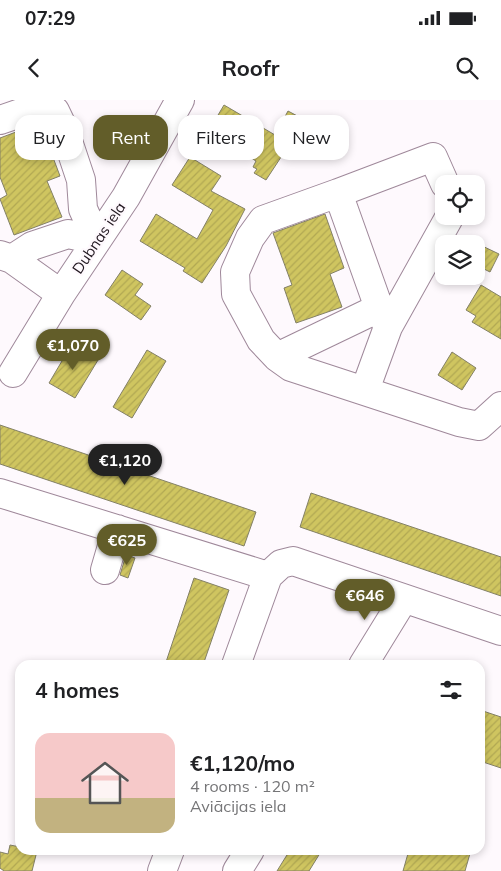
<!DOCTYPE html>
<meta charset="utf-8">
<style>
:root{--surface:#fff;--page:#f6f6f6;--text:#202124;--muted:#757577;--line:#e0e0e0;--accent:#625d29}
body{margin:0;font-family:Mulish,sans-serif;background:var(--page);color:var(--text);height:100vh;display:flex;flex-direction:column;font-size:19px;white-space:nowrap}
*{box-sizing:border-box;margin:0}
p{font-size:16px;color:var(--muted)}
.icon{flex:none;width:28px;height:28px;fill:none;stroke:currentColor;stroke-width:2;stroke-linecap:round;stroke-linejoin:round}
.map{position:relative;flex:1;overflow:hidden}
.panel{position:absolute;left:15px;top:560px;width:470px;height:195px;display:flex;flex-direction:column;background:var(--surface);border-radius:15px;box-shadow:0 2px 8px #0003}
.panel>*{flex:none}
.top-card{position:absolute;left:15px;top:15px;width:471px;height:45px;display:flex;gap:10px}
.controls{position:absolute;left:435px;top:75px;display:grid;gap:10px}
.controls a{display:grid;place-items:center;width:50px;height:50px;border-radius:10px;background:var(--surface);box-shadow:0 2px 8px #0003;font-size:25px}
.price{position:absolute;translate:-50% -42px;padding:0 11px;border-radius:18px;background:var(--accent);color:#fff;font-size:16px;line-height:32px;filter:drop-shadow(0 1px 2px #0008)}
.price::after{content:'';position:absolute;left:50%;top:30px;width:15px;height:11px;margin-left:-8px;background:inherit;clip-path:polygon(0 0,100% 0,50% 100%)}
.price.on{background:#222;color:#fff}
ul{padding:0;list-style:none}
li{display:flex;align-items:center;gap:15px;height:125px;padding:0 20px}
li+li{border-top:1px solid var(--line)}
li span{display:grid;place-items:center;flex:none;width:140px;height:100px;border-radius:15px;color:#555}
li>.icon{margin-inline-start:auto}
span .icon{width:60px;height:60px;fill:#fffc;stroke-width:1}
li b{font-size:21px}
h2{display:flex;justify-content:space-between;align-items:center;height:60px;padding:0 20px;font-size:21px}
.chip{padding:0 18px;border-radius:15px;background:var(--surface);box-shadow:0 2px 8px #0003;font-size:18px;line-height:45px}
.chip.on{background:var(--accent);color:#fff}
.status{display:flex;justify-content:space-between;align-items:center;height:35px;padding:0 25px;background:var(--surface);direction:ltr}
.status svg{height:14px;fill:currentColor}
header{display:flex;justify-content:space-between;align-items:center;height:65px;padding:0 20px;background:var(--surface);font-size:22px;font-weight:700}
.map>svg:first-child{display:block}
.building{fill:url(#building-hatch);stroke:#838066}
.lines{fill:none;stroke-linecap:round;stroke-linejoin:round}
.minor-casing{stroke:#9f889a;stroke-width:30}
.minor{stroke:#fff;stroke-width:28}
.labels{text-anchor:middle;stroke-width:4.5;stroke-linejoin:round;paint-order:stroke}
.street-label{font-size:15px;fill:#20171f;stroke:#fef9fd}
</style>
<div class="status"><b>07:29</b><svg viewBox="0 0 49 12"><path d="M0 12V9h3v3zM5 12V6h3v6zM10 12V3h3v9zM15 12V0h3v12zM26 1h20v11H26zM47 4h2v5h-2z"/></svg></div>
<header><svg class="icon" aria-label="back" viewBox="0 0 24 24"><path d="M15 5l-7 7 7 7"/></svg>Roofr<svg class="icon" aria-label="search" viewBox="0 0 24 24"><circle cx="10" cy="10" r="6"/><path d="M15 15l6 6"/></svg></header>
<div class="map">
<svg width="501" height="771" viewBox="0 0 501 771">
<defs>
<pattern id="building-hatch" width="6" height="6" patternUnits="userSpaceOnUse" patternTransform="scale(1.25)"><rect width="6" height="6" fill="#cfc560"/><path d="M-1 1l2-2M0 6l6-6M5 7l2-2" fill="none" stroke="#b1a853"/></pattern>
</defs>
<rect width="100%" height="100%" fill="#fef9fd"/>
<path class="building" d="M 224,5 L 275,35 L 288,11 L 303,19 L 287,48 L 266,80 L 254,73 L 257,69 L 253,67 L 256,61 L 208,32 Z
M 40,23 L 60,76 L 47,81 L 62,117 L 14,135 L 0,99 L 7,95 L 0,77 L 0,38 Z
M 190,57 L 221,76 L 211,91 L 245,109 L 226,146 L 202,183 L 183,171 L 185,168 L 140,141 L 156,114 L 197,139 L 213,110 L 172,85 Z
M 325,114 L 344,168 L 330,174 L 342,207 L 296,223 L 284,188 L 292,185 L 273,133 Z
M 476,143 L 499,154 L 490,172 L 476,165 Z
M 122,170 L 143,184 L 135,195 L 151,206 L 141,220 L 105,195 Z
M 481,185 L 501,197 L 501,239 L 472,222 L 476,216 L 466,210 Z
M 72,244 L 98,260 L 75,298 L 49,283 Z
M 147,250 L 166,261 L 132,318 L 113,307 Z
M 452,252 L 476,268 L 462,290 L 438,275 Z
M 0,325 L 256,412 L 244,446 L 0,364 Z
M 311,393 L 501,457 L 501,496 L 300,427 Z
M 126,455 L 135,458 L 128,478 L 120,475 Z
M 194,478 L 229,490 L 203,565 L 165,565 Z
M 480,610 L 501,617 L 501,668 L 480,661 Z
M 10,745 L 20,747 L 20,750 L 37,751 L 32,771 L 4,771 L 0,768 L 0,752 L 8,754 Z
M 290,750 L 322,750 L 309,771 L 277,771 Z
M 409,750 L 471,750 L 465,771 L 403,771 Z"/>
<g class="lines">
<defs>
<path id="minor" d="M 0,20 L 41,6 L 55,11 L 65,32 L 81,80 L 83,109 L 97,140
M 338,93 L 433,57 L 445,84
M 0,155 L 12,159 L 61,194
M 12,159 L 32,146 L 68,134 L 97,140
M 388,227 L 450,116
M 277,257 L 379,208
M 13,273 L 61,194 L 126,97 L 180,0
M 365,290 L 388,227 L 379,208 L 338,93 L 263,120 L 250,138 L 235,172 L 236,194 L 261,240 L 277,257 L 291,267 L 459,322 L 479,326 L 501,306
M 0,393 L 268,476 L 281,464 L 293,461 L 501,531
M 105,470 L 117,429
M 236,565 L 268,476
M 363,565 L 403,500
M 162,771 L 170,750
M 237,771 L 250,750"/>
</defs>
<use href="#minor" class="minor-casing"/>
<use href="#minor" class="minor"/>
</g>
<g class="labels">
<g class="street-label">
<text transform="translate(99 138) rotate(-56)" y="5">Dubnas iela</text>
</g>
</g>
</svg>
<div class="controls">
<a><svg class="icon" aria-label="locate" viewBox="0 0 24 24"><circle cx="12" cy="12" r="6"/><path d="M12 2v4M12 18v4M2 12h4M18 12h4"/></svg></a>
<a><svg class="icon" aria-label="layers" viewBox="0 0 24 24"><path d="M12 4l9 5-9 5-9-5zM3 14l9 5 9-5"/></svg></a>
</div>
<b class="price" style="left:73px;top:271px">€1,070</b>
<b class="price on" style="left:125px;top:386px">€1,120</b>
<b class="price" style="left:127px;top:466px">€625</b>
<b class="price" style="left:365px;top:521px">€646</b>
<div class="top-card">
<a class="chip">Buy</a>
<a class="chip on">Rent</a>
<a class="chip">Filters</a>
<a class="chip">New</a>
</div>
<section class="panel">
<h2>4 homes<svg class="icon" aria-label="filters" viewBox="0 0 24 24"><path d="M4 7h16M4 17h16"/><circle cx="9" cy="7" r="2"/><circle cx="15" cy="17" r="2"/></svg></h2>
<ul>
<li><span style="background:linear-gradient(#f6c9c9 65%,#c2b280 0)"><svg class="icon" aria-label="home" viewBox="0 0 24 24"><path d="M3 11l9-7 9 7M6 9v11h12V9"/></svg></span><div><b>€1,120/mo</b><p>4 rooms · 120 m²</p><p>Aviācijas iela</p></div></li>
</ul>
</section>
</div>
